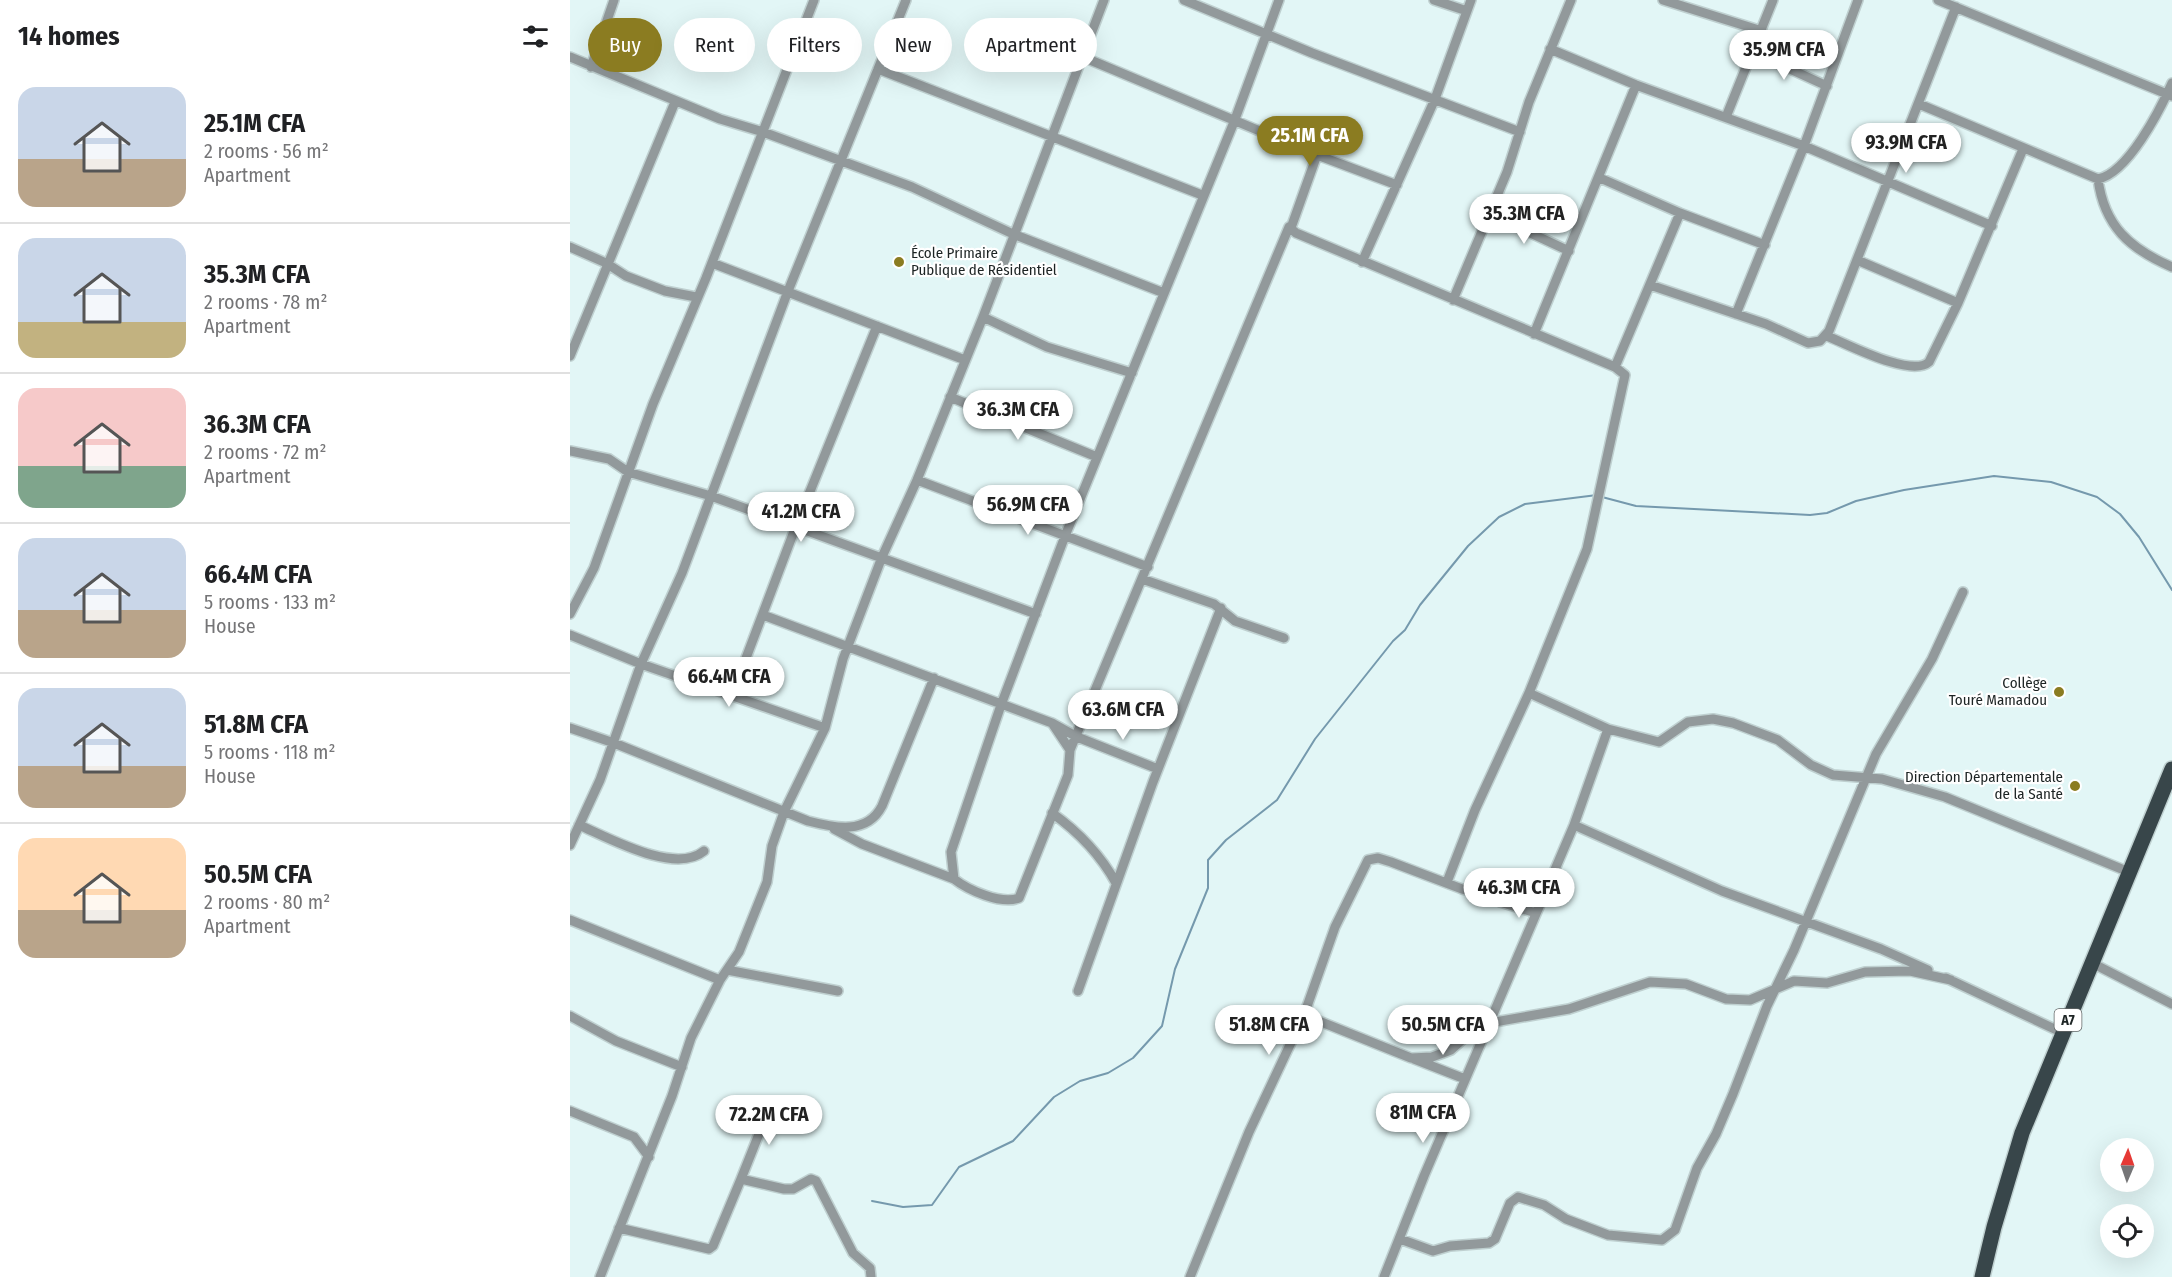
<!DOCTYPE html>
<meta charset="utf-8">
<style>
:root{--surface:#fff;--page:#f6f6f6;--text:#202124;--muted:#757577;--line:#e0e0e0;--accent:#8b7c21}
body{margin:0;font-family:"Fira Sans Condensed",sans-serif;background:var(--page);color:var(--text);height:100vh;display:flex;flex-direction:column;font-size:22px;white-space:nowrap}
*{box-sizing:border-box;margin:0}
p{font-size:20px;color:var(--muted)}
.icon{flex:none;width:33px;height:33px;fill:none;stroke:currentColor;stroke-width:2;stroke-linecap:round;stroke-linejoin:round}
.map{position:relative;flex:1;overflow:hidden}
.side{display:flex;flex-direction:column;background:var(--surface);width:570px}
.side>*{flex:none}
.banner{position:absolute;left:18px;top:18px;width:570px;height:54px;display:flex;gap:12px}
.needle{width:39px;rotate:2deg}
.controls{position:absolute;left:1530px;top:1138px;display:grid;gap:12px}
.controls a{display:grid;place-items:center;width:54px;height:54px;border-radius:50%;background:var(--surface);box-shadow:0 6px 24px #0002;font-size:30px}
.price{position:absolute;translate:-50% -51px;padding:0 14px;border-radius:21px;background:#fff;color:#222;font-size:20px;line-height:39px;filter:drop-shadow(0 2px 3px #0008)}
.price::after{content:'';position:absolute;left:50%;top:36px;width:18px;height:14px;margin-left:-9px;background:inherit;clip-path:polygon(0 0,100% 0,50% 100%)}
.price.on{background:var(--accent);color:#fff}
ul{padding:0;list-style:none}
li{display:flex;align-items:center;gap:18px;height:150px;padding:0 18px}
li+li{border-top:2px solid var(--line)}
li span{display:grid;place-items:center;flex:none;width:168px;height:120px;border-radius:18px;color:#555}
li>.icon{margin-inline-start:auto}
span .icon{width:72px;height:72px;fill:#fffc;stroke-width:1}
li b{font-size:26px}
h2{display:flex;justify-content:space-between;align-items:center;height:72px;padding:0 18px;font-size:26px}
.chip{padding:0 21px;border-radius:27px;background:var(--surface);box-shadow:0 6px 24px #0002;font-size:21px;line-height:54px}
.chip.on{background:var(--accent);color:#fff}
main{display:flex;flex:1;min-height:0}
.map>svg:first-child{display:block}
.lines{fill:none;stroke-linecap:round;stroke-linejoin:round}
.stream{stroke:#7599ad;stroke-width:2}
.minor-casing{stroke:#bfd0d0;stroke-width:12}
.trunk-casing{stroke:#bfd0d0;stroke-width:18}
.minor{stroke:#92999b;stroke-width:9}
.trunk{stroke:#38464a;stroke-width:15}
.poi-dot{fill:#8b7c21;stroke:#fff;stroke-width:2}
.labels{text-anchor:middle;stroke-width:4.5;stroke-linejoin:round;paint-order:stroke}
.shield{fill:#fff;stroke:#616666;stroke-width:1.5}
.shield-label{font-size:14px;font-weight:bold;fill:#1d2424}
.poi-label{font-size:15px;fill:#1d2424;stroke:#fff;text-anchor:end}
</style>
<main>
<section class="side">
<h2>14 homes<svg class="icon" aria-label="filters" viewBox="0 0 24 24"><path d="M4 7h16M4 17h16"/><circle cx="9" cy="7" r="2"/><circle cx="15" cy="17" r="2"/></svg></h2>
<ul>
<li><span style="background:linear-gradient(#c9d6e8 60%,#b9a48a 0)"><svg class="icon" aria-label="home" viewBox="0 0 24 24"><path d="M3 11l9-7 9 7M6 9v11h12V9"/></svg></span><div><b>25.1M CFA</b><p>2 rooms · 56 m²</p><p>Apartment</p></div></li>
<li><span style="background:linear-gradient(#c9d6e8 70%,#c2b280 0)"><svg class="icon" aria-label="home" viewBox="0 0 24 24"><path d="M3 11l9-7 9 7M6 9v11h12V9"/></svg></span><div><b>35.3M CFA</b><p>2 rooms · 78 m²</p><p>Apartment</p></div></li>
<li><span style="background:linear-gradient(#f6c9c9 65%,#7fa58c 0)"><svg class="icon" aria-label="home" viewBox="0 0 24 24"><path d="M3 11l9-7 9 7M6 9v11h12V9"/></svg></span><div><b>36.3M CFA</b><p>2 rooms · 72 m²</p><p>Apartment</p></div></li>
<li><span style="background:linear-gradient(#c9d6e8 60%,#b9a48a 0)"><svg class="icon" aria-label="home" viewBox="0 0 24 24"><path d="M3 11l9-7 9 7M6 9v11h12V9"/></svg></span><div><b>66.4M CFA</b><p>5 rooms · 133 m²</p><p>House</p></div></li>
<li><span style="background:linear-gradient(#c9d6e8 65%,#b9a48a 0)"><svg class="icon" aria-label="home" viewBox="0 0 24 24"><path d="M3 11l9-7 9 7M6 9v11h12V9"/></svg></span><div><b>51.8M CFA</b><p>5 rooms · 118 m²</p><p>House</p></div></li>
<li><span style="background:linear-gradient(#ffd9b3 60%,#b9a48a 0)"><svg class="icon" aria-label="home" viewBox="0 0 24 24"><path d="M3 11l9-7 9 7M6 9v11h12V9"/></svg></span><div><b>50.5M CFA</b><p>2 rooms · 80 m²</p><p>Apartment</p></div></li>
</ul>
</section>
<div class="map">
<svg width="1602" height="1277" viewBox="0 0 1602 1277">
<rect width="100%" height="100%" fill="#e2f6f6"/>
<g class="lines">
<path class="stream" d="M 1032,497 L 1066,506 L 1240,515 L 1257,513 L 1286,501 L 1334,490 L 1424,476 L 1481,482 L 1527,497 L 1550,514 L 1569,537 L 1602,590
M 302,1201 L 333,1207 L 362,1205 L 389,1167 L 443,1141 L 484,1097 L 510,1081 L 538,1073 L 563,1058 L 592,1026 L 605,969 L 638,888 L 638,860 L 656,840 L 707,800 L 745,739 L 823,641 L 835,630 L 850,605 L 898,546 L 929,517 L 955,504 L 1027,495"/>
<defs>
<path id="minor" d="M 614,0 L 742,53 L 950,132
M 864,0 L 897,11
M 1093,0 L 1192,31
M 1368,0 L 1602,96
M 980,49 L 1066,85 L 1234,146 L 1422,226
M 1183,52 L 1257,86
M 0,57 L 150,119 L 193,132 L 342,187 L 443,234 L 594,293
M 513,57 L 747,155 L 827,185
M 21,67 L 44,0
M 308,69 L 632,195
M 1349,104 L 1528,179 C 1558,173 1590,110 1602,83
M 1156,117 L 1203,0
M 747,155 L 722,225 L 719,227 L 726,233 L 1045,367 L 1055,375 L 1017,549 L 959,693 L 905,810 L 877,882
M 1030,178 L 1110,213 L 1195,245
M 1528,179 C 1534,226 1560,249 1602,267
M 920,214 L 999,251
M 0,247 L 36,263 L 56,276 L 95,291 L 126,297
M 1287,260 L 1388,303
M 792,262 L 865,99 L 901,0
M 142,263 L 395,360
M 1080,285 L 1196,324 L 1238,343 L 1250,341 L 1259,331 L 1386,7
M 883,300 L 937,172 L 959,102 L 1001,0
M 1166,314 L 1234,146 L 1288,0
M 413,317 L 477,347 L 562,373
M 964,334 L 1066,85
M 1257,336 C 1277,344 1341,378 1359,362 L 1388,303 L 1453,149
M 0,356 L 105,102
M 1045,367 L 1110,213
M 380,397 L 527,457
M 0,451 L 39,459 L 58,472 L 141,496 L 466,614
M 347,480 L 578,567
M 572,579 L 644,604 L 665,621 L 714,638
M 0,614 L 24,568 L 83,404 L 136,278 L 244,0
M 193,615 L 482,723 L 507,737 L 588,769
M 0,635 L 71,664 L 255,728
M 162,695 L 226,526 L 307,326
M 482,723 L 500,750 L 498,775 L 449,898 C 431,905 398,890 384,879 L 381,852 L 431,705 L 495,536 L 664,122 L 709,0
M 0,728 L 44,743 L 238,821 C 265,828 297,835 312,806 L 364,678
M 1038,729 L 1089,742 L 1118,722 L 1143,719 L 1163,723 L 1208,740 L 1241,765 L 1263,775 L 1312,779 L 1375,797 L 1559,872
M 500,750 L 719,227
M 482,813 C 510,833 530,854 546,883
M 9,825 C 39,838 105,875 134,851
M 1004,825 L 1152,891 L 1311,949 L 1358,970
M 264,829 L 292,844 L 384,879
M 0,845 L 30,780 L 71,664 L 112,573 L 218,291 L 336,0
M 0,920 L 150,980
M 1522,963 L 1602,1004
M 157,970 L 268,991
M 1376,978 L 1493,1033
M 508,991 L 583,782 L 651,608
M 734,1015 L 841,1058 L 862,1057 L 881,1050 L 902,1031 L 919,1023 L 999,1009 L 1080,982 L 1116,984 L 1156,999 L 1180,1000 L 1224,981 L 1257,983 L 1295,972 L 1340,971 L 1381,980
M 0,1016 L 46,1041 L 112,1067
M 844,1059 L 895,1079
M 0,1111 L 64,1137 L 79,1157
M 171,1179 L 201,1104
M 49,1228 L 139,1249 L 143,1246 L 171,1179 L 214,1189 L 223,1189 L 241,1179 L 246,1181 L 283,1253 L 300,1268 L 301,1277
M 830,1239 L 863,1251 L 880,1246 L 919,1243 L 925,1239 L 940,1203 L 948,1197 L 974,1205 L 996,1219 L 1038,1235 L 1092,1240 L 1105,1230 L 1127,1168 L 1146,1134 L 1163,1094 L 1197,1006 L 1224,950 L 1306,754 L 1362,659 L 1393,592
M 30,1277 L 102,1096 L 121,1038 L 150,980 L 169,952 L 197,882 L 202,846 L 214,812 L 255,728 L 273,659 L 312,557 L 347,480 L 413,317 L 534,0
M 620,1277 L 679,1132 L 734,1015 L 765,927 L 798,860 L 808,858 L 821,862 L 892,889 L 912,893 L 930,902 L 966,913
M 814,1277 L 854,1176 L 1004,825 L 1038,729 L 959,693"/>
<path id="trunk" d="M 1412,1277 L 1424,1227 L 1452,1133 L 1602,769"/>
</defs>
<use href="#minor" class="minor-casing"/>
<use href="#trunk" class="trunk-casing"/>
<use href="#minor" class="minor"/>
<use href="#trunk" class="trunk"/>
</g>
<g class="poi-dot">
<circle cx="329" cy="262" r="6"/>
<circle cx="1489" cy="692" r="6"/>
<circle cx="1505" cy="786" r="6"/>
</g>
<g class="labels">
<rect class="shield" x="1484.5" y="1009" width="27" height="22" rx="4.5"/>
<g class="shield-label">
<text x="1498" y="1025">A7</text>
</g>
<g class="poi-label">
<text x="341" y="258" text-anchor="start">École Primaire<tspan x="341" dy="17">Publique de Résidentiel</tspan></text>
<text x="1477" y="688">Collège<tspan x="1477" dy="17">Touré Mamadou</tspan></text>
<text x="1493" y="782">Direction Départementale<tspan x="1493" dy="17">de la Santé</tspan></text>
</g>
</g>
</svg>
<div class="controls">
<a><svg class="needle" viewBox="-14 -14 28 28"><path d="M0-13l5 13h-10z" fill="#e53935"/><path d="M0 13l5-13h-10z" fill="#757577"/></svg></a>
<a><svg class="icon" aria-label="locate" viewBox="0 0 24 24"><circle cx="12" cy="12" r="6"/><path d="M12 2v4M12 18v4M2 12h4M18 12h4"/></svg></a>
</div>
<b class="price" style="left:1214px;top:81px">35.9M CFA</b>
<b class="price on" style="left:740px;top:167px">25.1M CFA</b>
<b class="price" style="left:1336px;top:174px">93.9M CFA</b>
<b class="price" style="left:954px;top:245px">35.3M CFA</b>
<b class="price" style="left:448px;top:441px">36.3M CFA</b>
<b class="price" style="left:458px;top:536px">56.9M CFA</b>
<b class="price" style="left:231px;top:543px">41.2M CFA</b>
<b class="price" style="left:159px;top:708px">66.4M CFA</b>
<b class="price" style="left:553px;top:741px">63.6M CFA</b>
<b class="price" style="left:949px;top:919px">46.3M CFA</b>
<b class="price" style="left:699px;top:1056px">51.8M CFA</b>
<b class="price" style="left:873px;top:1056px">50.5M CFA</b>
<b class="price" style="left:853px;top:1144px">81M CFA</b>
<b class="price" style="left:199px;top:1146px">72.2M CFA</b>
<div class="banner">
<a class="chip on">Buy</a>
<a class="chip">Rent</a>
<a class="chip">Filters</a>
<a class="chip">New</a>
<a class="chip">Apartment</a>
</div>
</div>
</main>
